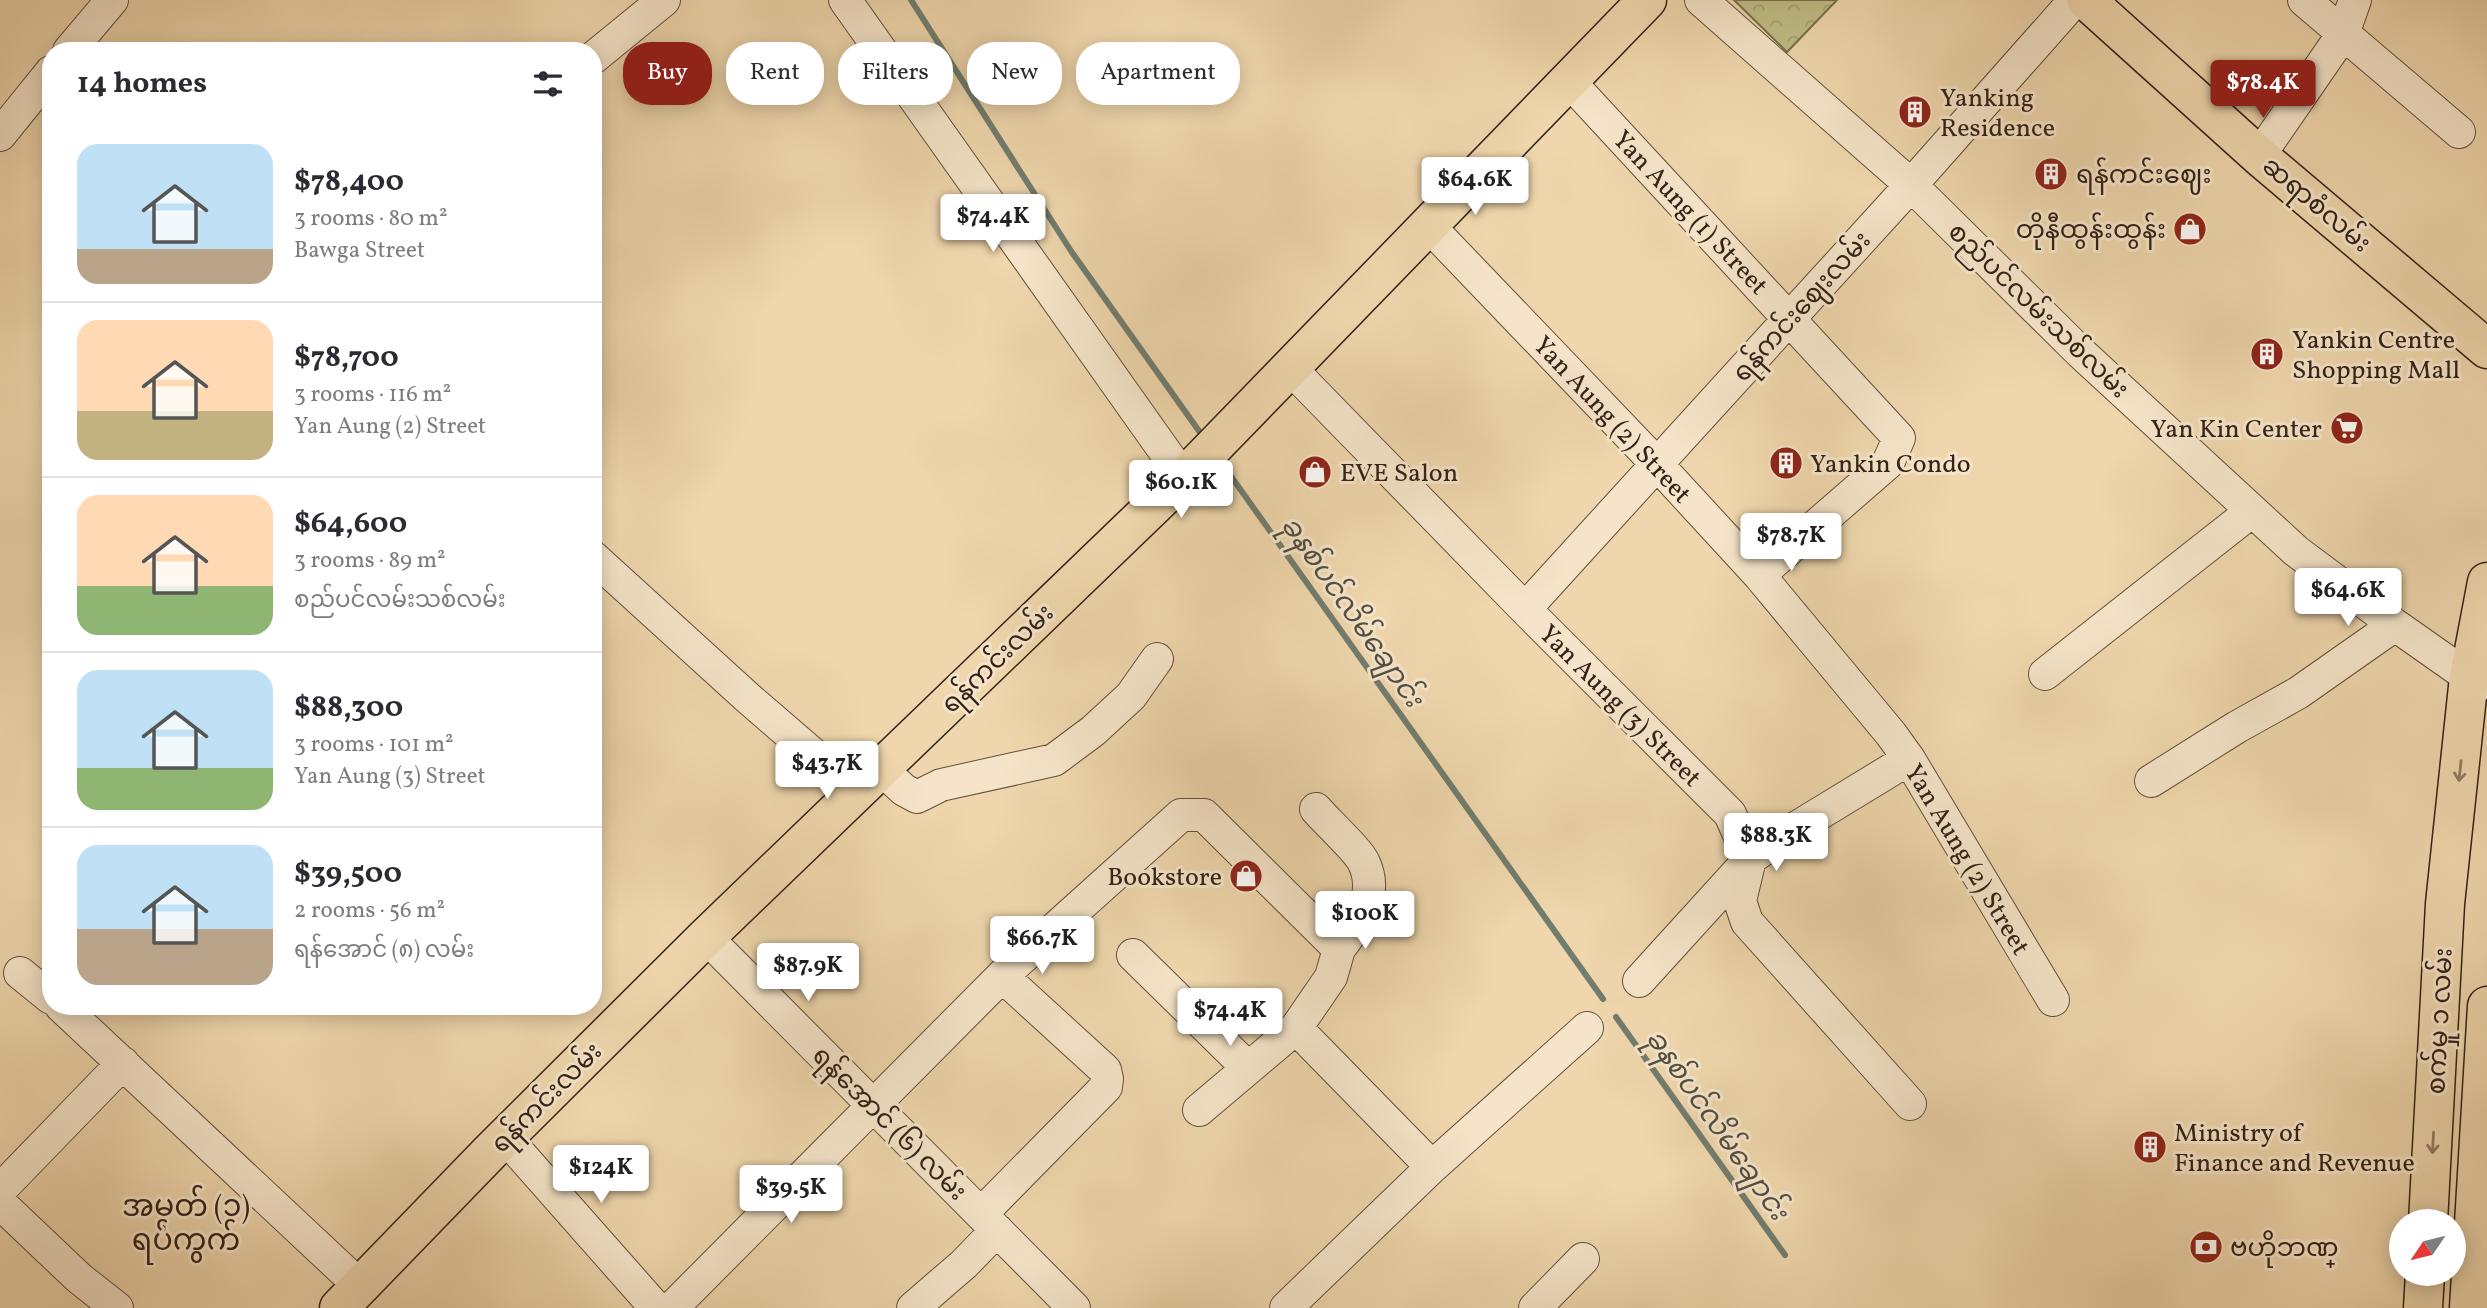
<!DOCTYPE html>
<meta charset="utf-8">
<style>
:root{--surface:#fff;--page:#f2f2f3;--text:#2b2b33;--muted:#7c7c81;--line:#e1e1e2;--accent:#8f2418}
body{margin:0;font-family:Vollkorn,"Noto Sans Myanmar",serif;background:var(--page);color:var(--text);height:100vh;display:flex;flex-direction:column;font-size:26px;white-space:nowrap}
*{box-sizing:border-box;margin:0}
p{font-size:23px;color:var(--muted)}
.icon{flex:none;width:38px;height:38px;fill:none;stroke:currentColor;stroke-width:2;stroke-linecap:round;stroke-linejoin:round}
.map{position:relative;flex:1;overflow:hidden}
.drawer{position:absolute;left:42px;top:42px;width:560px;height:973px;display:flex;flex-direction:column;background:var(--surface);border-radius:28px;box-shadow:0 4px 18px #0003}
.drawer>*{flex:none}
.banner{position:absolute;left:623px;top:42px;width:665px;height:63px;display:flex;gap:14px}
.needle{width:46px;rotate:235deg}
.controls{position:absolute;left:2389px;top:1209px;display:grid;gap:14px}
.controls a{display:grid;place-items:center;width:77px;height:77px;border-radius:50%;background:var(--surface);box-shadow:0 4px 18px #0003;font-size:35px}
.price{position:absolute;translate:-50% -60px;padding:0 16px;border-radius:7px;background:#fff;color:#222;font-size:23px;line-height:46px;filter:drop-shadow(0 2px 4px #0008)}
.price::after{content:'';position:absolute;left:50%;top:42px;width:21px;height:16px;margin-left:-10px;background:inherit;clip-path:polygon(0 0,100% 0,50% 100%)}
.price.on{background:var(--accent);color:#fff}
ul{padding:0;list-style:none}
li{display:flex;align-items:center;gap:21px;height:175px;padding:0 35px}
li+li{border-top:2px solid var(--line)}
li span{display:grid;place-items:center;flex:none;width:196px;height:140px;border-radius:21px;color:#555}
li>.icon{margin-inline-start:auto}
span .icon{width:84px;height:84px;fill:#fffc;stroke-width:1}
li b{font-size:30px}
h2{display:flex;justify-content:space-between;align-items:center;height:84px;padding:0 35px;font-size:30px}
.chip{padding:0 24px;border-radius:28px;background:var(--surface);box-shadow:0 4px 18px #0003;font-size:24px;line-height:63px}
.chip.on{background:var(--accent);color:#fff}
.map>svg:first-child{display:block}
.forest{fill:url(#forest-crowns);stroke:#796f4e;stroke-width:2}
.lines{fill:none;stroke-linecap:round;stroke-linejoin:round}
.stream{stroke:#717d6e;stroke-width:6}
.minor-casing{stroke:#624f3c;stroke-width:34}
.major-casing{stroke:#332217;stroke-width:41}
.minor{stroke:#f5e4c9;stroke-width:32}
.major{stroke:#efd6ac;stroke-width:38}
.oneway{stroke:#917c62}
.labels{text-anchor:middle;stroke-width:6;stroke-linejoin:round;paint-order:stroke}
.poi-label{font-size:26px;fill:#332217;stroke:#f5e4c9;text-anchor:start}
.street-label{font-size:26px;fill:#332217;stroke:#f5e4c9}
.water-label{font-size:28px;font-style:italic;fill:#524f42;stroke:#f5e4c9}
.quarter-label{font-size:30px;fill:#332217;stroke:#f5e4c9}
</style>
<div class="map">
<svg width="2487" height="1308" viewBox="0 0 2487 1308">
<defs>
<pattern id="forest-crowns" width="20" height="18" patternUnits="userSpaceOnUse" patternTransform="scale(1.75)"><rect width="20" height="18" fill="#bfbc85"/><path d="M2 6a3 3 0 1 1 6 0M12 15a3 3 0 1 1 6 0" fill="none" stroke="#a5a172"/></pattern>
</defs>
<rect width="100%" height="100%" fill="#efd6ac"/>
<filter id="stains"><feTurbulence type="fractalNoise" baseFrequency=".00286" numOctaves="4"/><feColorMatrix values="0 0 0 0 .2 0 0 0 0 .09 0 0 0 0 .02 0 0 0 .5 -.17"/></filter>
<radialGradient id="worn" r=".72"><stop offset=".6" stop-color="#630" stop-opacity="0"/><stop offset="1" stop-color="#630" stop-opacity=".3"/></radialGradient>
<path class="forest" d="M 1734,0 L 1837,0 L 1787,52 Z"/>
<g class="lines">
<path class="stream" d="M 911,0 L 1071,251 L 1204,438
M 1218,458 L 1603,999
M 1616,1017 L 1785,1255"/>
<defs>
<path id="minor" d="M 845,0 L 1183,477
M 1701,0 L 1911,185 L 2081,353 L 2296,551 L 2395,625 L 2469,677 L 2487,683
M 2304,0 L 2459,132
M 69,51 L 112,0
M 593,58 L 664,0
M 1568,80 L 1899,438 L 1888,463 L 1759,575
M 0,135 L 51,72
M 2259,156 L 2343,34 L 2355,0
M 1427,224 L 1656,463 L 1759,575 L 1891,734 L 1909,759 L 2053,1000
M 1290,368 L 1525,609 L 1730,814 L 1750,859 L 1740,901 L 1747,922 L 1910,1104
M 593,557 L 748,698 L 858,793
M 1525,609 L 1911,185 L 2075,0
M 2045,674 L 2252,511
M 882,770 L 904,790 L 917,797 L 941,785 L 1054,760 L 1093,731 L 1131,696 L 1157,659
M 2151,781 L 2237,727 L 2298,693 L 2395,625
M 1316,809 C 1326,821 1359,851 1364,863 C 1379,895 1358,924 1339,949
M 706,937 L 1074,1308
M 1133,955 L 1248,1068
M 20,973 L 51,998
M 1639,981 L 1750,859 L 1781,837 L 1909,759
M 61,1006 L 360,1286
M 1199,1110 L 1296,1028
M 505,1137 L 656,1308
M 0,1190 L 123,1063
M 0,1203 L 79,1278 L 117,1308
M 981,1214 L 1106,1087 L 1107,1079 L 1105,1070 L 1002,976
M 672,1308 L 1002,976 L 1181,815 L 1204,815 L 1339,949 L 1331,977 L 1296,1028 L 1432,1167
M 913,1308 L 964,1264 L 997,1230
M 1286,1308 L 1432,1167 L 1587,1028
M 1535,1308 L 1583,1259"/>
<path id="major" d="M 2086,0 L 2259,156 L 2487,349
M 2428,1222 L 2445,904 L 2469,677 L 2487,582
M 339,1308 L 491,1151 L 706,937 L 1190,471 L 1647,0
M 2423,1308 L 2425,1274
M 2469,1308 L 2487,1006"/>
</defs>
<use href="#minor" class="minor-casing"/>
<use href="#major" class="major-casing"/>
<use href="#minor" class="minor"/>
<use href="#major" class="major"/>
</g>
<defs><path id="oneway-shaft" d="M-6 0H5M1.5-3L5.5 0L1.5 3" fill="none" stroke-width="1.6" stroke-linecap="round" stroke-linejoin="round" transform="scale(1.75)"/></defs>
<g class="oneway">
<use href="#oneway-shaft" transform="translate(2460 771) rotate(96)"/>
<use href="#oneway-shaft" transform="translate(2433 1143) rotate(93)"/>
</g>
<defs>
<symbol id="building-disc" viewBox="-11 -11 22 22"><circle r="9.5" fill="#8f2418" stroke="#f5e4c9"/><path d="M-4-6H4V6H1V3H-1V6H-4ZM-2.5-4.3h1.7v1.8h-1.7ZM.8-4.3h1.7v1.8H.8ZM-2.5-1h1.7V.8h-1.7ZM.8-1h1.7V.8H.8Z" fill="#fff"/></symbol>
<symbol id="shop-disc" viewBox="-11 -11 22 22"><circle r="9.5" fill="#8f2418" stroke="#f5e4c9"/><path d="M-5-2.5h2.3a2.7 3.5 0 0 1 5.4 0H5L5.5 6h-11ZM-1.5-2.5h3a1.5 2.3 0 0 0-3 0Z" fill="#fff"/></symbol>
<symbol id="supermarket-disc" viewBox="-11 -11 22 22"><circle r="9.5" fill="#8f2418" stroke="#f5e4c9"/><path d="M-6-5.5h2.5l.6 2H6L4.5 2H-2.5L-4.4-4H-6ZM-1.5 3.2a1.3 1.3 0 1 0 .1 0ZM3 3.2a1.3 1.3 0 1 0 .1 0Z" fill="#fff"/></symbol>
<symbol id="bank-disc" viewBox="-11 -11 22 22"><circle r="9.5" fill="#8f2418" stroke="#f5e4c9"/><path d="M-6-4H6V4H-6ZM0-2.3a2.3 2.3 0 1 0 0 4.6a2.3 2.3 0 1 0 0-4.6Z" fill="#fff"/></symbol>
</defs>
<g fill-rule="evenodd">
<use href="#building-disc" x="1896" y="93" width="38" height="38"/>
<use href="#building-disc" x="2032" y="155" width="38" height="38"/>
<use href="#shop-disc" x="2171" y="210" width="38" height="38"/>
<use href="#building-disc" x="2248" y="335" width="38" height="38"/>
<use href="#supermarket-disc" x="2328" y="409" width="38" height="38"/>
<use href="#building-disc" x="1767" y="444" width="38" height="38"/>
<use href="#shop-disc" x="1296" y="453" width="38" height="38"/>
<use href="#shop-disc" x="1227" y="857" width="38" height="38"/>
<use href="#building-disc" x="2131" y="1128" width="38" height="38"/>
<use href="#bank-disc" x="2187" y="1228" width="38" height="38"/>
</g>
<g class="labels">
<g class="poi-label">
<text x="1940" y="106">Yanking<tspan x="1940" dy="30">Residence</tspan></text>
<text x="2076" y="183">ရန်ကင်းဈေး</text>
<text x="2166" y="238" text-anchor="end">တိုနီထွန်းထွန်း</text>
<text x="2292" y="348">Yankin Centre<tspan x="2292" dy="30">Shopping Mall</tspan></text>
<text x="2322" y="437" text-anchor="end">Yan Kin Center</text>
<text x="1810" y="472">Yankin Condo</text>
<text x="1340" y="481">EVE Salon</text>
<text x="1222" y="885" text-anchor="end">Bookstore</text>
<text x="2174" y="1141">Ministry of<tspan x="2174" dy="30">Finance and Revenue</tspan></text>
<text x="2230" y="1256">ဗဟိုဘဏ္</text>
</g>
<g class="street-label">
<text transform="translate(2317 204) rotate(40)" y="9">ဆရာစံလမ်း</text>
<text transform="translate(1691 212) rotate(47)" y="9">Yan Aung (1) Street</text>
<text transform="translate(1801 306) rotate(-48)" y="9">ရန်ကင်းဈေးလမ်း</text>
<text transform="translate(2039 310) rotate(44)" y="9">စည်ပင်လမ်းသစ်လမ်း</text>
<text transform="translate(1613 419) rotate(47)" y="9">Yan Aung (2) Street</text>
<text transform="translate(997 658) rotate(-44)" y="9">ရန်ကင်းလမ်း</text>
<text transform="translate(1621 705) rotate(45)" y="9">Yan Aung (3) Street</text>
<text transform="translate(1968 859) rotate(59)" y="9">Yan Aung (2) Street</text>
<text transform="translate(2439 1021) rotate(-87)" y="9">စက်မှု ၁ လမ်း</text>
<text transform="translate(546 1097) rotate(-45)" y="9">ရန်ကင်းလမ်း</text>
<text transform="translate(890 1123) rotate(45)" y="9">ရန်အောင် (၆) လမ်း</text>
</g>
<g class="water-label">
<text transform="translate(1353 611) rotate(55)" y="10">ခုနစ်ပင်လိမ်ချောင်း</text>
<text transform="translate(1718 1124) rotate(55)" y="10">ခုနစ်ပင်လိမ်ချောင်း</text>
</g>
<g class="quarter-label">
<text x="186" y="1216">အမှတ် (၁)<tspan x="186" dy="34">ရပ်ကွက်</tspan></text>
</g>
</g>
<rect width="100%" height="100%" filter="url(#stains)"/>
<rect width="100%" height="100%" fill="url(#worn)"/>
</svg>
<div class="controls">
<a><svg class="needle" viewBox="-14 -14 28 28"><path d="M0-13l5 13h-10z" fill="#e53935"/><path d="M0 13l5-13h-10z" fill="#7c7c81"/></svg></a>
</div>
<b class="price on" style="left:2263px;top:120px">$78.4K</b>
<b class="price" style="left:1475px;top:217px">$64.6K</b>
<b class="price" style="left:993px;top:254px">$74.4K</b>
<b class="price" style="left:1181px;top:520px">$60.1K</b>
<b class="price" style="left:1791px;top:573px">$78.7K</b>
<b class="price" style="left:2348px;top:628px">$64.6K</b>
<b class="price" style="left:827px;top:801px">$43.7K</b>
<b class="price" style="left:1776px;top:873px">$88.3K</b>
<b class="price" style="left:1365px;top:951px">$100K</b>
<b class="price" style="left:1042px;top:976px">$66.7K</b>
<b class="price" style="left:808px;top:1003px">$87.9K</b>
<b class="price" style="left:1230px;top:1048px">$74.4K</b>
<b class="price" style="left:601px;top:1205px">$124K</b>
<b class="price" style="left:791px;top:1225px">$39.5K</b>
<div class="banner">
<a class="chip on">Buy</a>
<a class="chip">Rent</a>
<a class="chip">Filters</a>
<a class="chip">New</a>
<a class="chip">Apartment</a>
</div>
<section class="drawer">
<h2>14 homes<svg class="icon" aria-label="filters" viewBox="0 0 24 24"><path d="M4 7h16M4 17h16"/><circle cx="9" cy="7" r="2"/><circle cx="15" cy="17" r="2"/></svg></h2>
<ul>
<li><span style="background:linear-gradient(#bfe0f5 75%,#b9a48a 0)"><svg class="icon" aria-label="home" viewBox="0 0 24 24"><path d="M3 11l9-7 9 7M6 9v11h12V9"/></svg></span><div><b>$78,400</b><p>3 rooms · 80 m²</p><p>Bawga Street</p></div></li>
<li><span style="background:linear-gradient(#ffd9b3 65%,#c2b280 0)"><svg class="icon" aria-label="home" viewBox="0 0 24 24"><path d="M3 11l9-7 9 7M6 9v11h12V9"/></svg></span><div><b>$78,700</b><p>3 rooms · 116 m²</p><p>Yan Aung (2) Street</p></div></li>
<li><span style="background:linear-gradient(#ffd9b3 65%,#8fb573 0)"><svg class="icon" aria-label="home" viewBox="0 0 24 24"><path d="M3 11l9-7 9 7M6 9v11h12V9"/></svg></span><div><b>$64,600</b><p>3 rooms · 89 m²</p><p>စည်ပင်လမ်းသစ်လမ်း</p></div></li>
<li><span style="background:linear-gradient(#bfe0f5 70%,#8fb573 0)"><svg class="icon" aria-label="home" viewBox="0 0 24 24"><path d="M3 11l9-7 9 7M6 9v11h12V9"/></svg></span><div><b>$88,300</b><p>3 rooms · 101 m²</p><p>Yan Aung (3) Street</p></div></li>
<li><span style="background:linear-gradient(#bfe0f5 60%,#b9a48a 0)"><svg class="icon" aria-label="home" viewBox="0 0 24 24"><path d="M3 11l9-7 9 7M6 9v11h12V9"/></svg></span><div><b>$39,500</b><p>2 rooms · 56 m²</p><p>ရန်အောင် (၈) လမ်း</p></div></li>
</ul>
</section>
</div>
